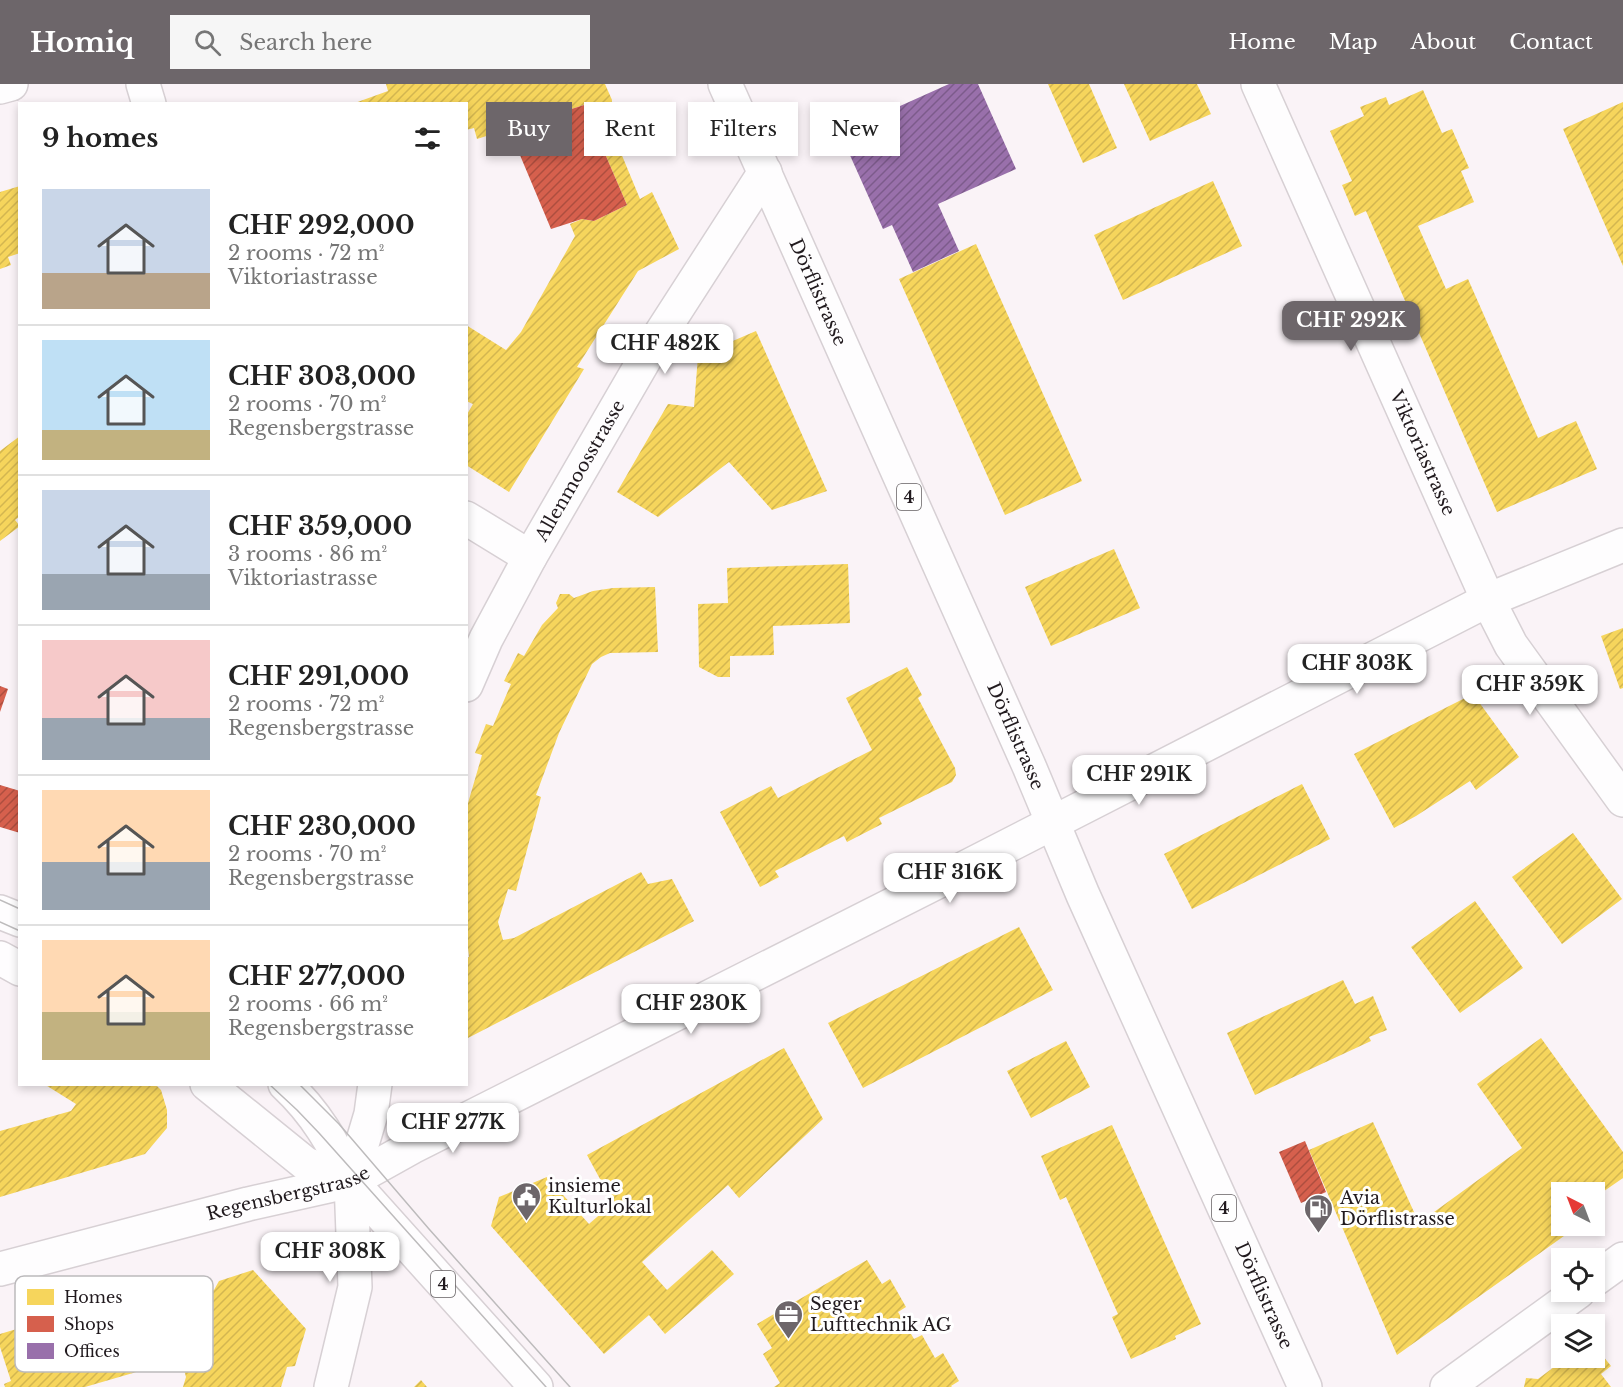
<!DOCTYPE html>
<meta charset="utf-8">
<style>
:root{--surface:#fff;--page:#f6f6f6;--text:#222;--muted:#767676;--line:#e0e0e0;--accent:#6d666a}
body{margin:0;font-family:"Libre Baskerville",serif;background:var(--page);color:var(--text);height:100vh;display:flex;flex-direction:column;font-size:22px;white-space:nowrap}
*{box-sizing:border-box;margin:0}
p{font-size:20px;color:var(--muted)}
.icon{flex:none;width:33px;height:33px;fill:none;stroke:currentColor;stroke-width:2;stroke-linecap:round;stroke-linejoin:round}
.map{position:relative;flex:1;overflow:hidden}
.drawer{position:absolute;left:18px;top:18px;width:450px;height:984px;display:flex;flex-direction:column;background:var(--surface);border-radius:0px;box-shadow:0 3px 9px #0003}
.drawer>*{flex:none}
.banner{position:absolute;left:486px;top:18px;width:570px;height:54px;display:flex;gap:12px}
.needle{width:39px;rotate:318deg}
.controls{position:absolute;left:1551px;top:1098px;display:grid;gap:12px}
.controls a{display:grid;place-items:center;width:54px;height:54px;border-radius:0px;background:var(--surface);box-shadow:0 3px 9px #0003;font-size:30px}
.price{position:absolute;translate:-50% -51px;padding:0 14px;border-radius:12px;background:#fff;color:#222;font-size:20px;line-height:39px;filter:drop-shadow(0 2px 3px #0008)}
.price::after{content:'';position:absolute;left:50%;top:36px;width:18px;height:14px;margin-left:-9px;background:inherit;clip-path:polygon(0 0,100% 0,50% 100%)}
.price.selected{background:var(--accent);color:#fff}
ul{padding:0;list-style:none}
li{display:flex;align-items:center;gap:18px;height:150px;padding:0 24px}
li+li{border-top:2px solid var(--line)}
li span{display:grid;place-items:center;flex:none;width:168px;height:120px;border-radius:0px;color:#555}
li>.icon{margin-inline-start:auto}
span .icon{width:72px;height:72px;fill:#fffc;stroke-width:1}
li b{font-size:26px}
h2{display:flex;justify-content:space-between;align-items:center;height:72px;padding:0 24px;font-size:26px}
.pill{padding:0 21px;border-radius:0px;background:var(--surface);box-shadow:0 3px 9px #0003;font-size:21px;line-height:54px}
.pill.selected{background:var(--accent);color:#fff}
header{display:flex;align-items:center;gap:36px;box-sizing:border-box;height:84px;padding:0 30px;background:var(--accent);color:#fff}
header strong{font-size:28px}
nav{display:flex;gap:33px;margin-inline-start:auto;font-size:21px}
.search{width:420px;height:54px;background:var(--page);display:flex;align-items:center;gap:15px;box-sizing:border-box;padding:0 21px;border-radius:0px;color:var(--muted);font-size:22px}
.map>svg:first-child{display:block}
.homes{fill:url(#homes-hatch)}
.shops{fill:url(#shops-hatch)}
.offices{fill:url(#offices-hatch)}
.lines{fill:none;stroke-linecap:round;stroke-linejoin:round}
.minor-casing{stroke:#d7d0d4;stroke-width:36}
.major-casing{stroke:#d7d0d4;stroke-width:36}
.minor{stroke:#fefdfe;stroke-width:33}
.major{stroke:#fefdfe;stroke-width:33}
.tram{stroke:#bdbbbc;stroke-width:1.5}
.labels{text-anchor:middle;stroke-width:6;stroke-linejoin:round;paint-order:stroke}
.shield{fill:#fff;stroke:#645f62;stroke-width:1.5}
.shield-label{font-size:16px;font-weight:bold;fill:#211a1e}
.street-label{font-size:18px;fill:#211a1e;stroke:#fff}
.poi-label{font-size:18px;fill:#211a1e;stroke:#fff;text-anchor:start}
.key{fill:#fff;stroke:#bcbabc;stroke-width:1.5}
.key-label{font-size:16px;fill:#211a1e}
</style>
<header>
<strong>Homiq</strong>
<div class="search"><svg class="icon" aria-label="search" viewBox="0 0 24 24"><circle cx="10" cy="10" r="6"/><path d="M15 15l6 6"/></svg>Search here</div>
<nav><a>Home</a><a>Map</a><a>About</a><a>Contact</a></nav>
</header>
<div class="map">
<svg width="1623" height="1303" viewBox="0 0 1623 1303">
<defs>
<pattern id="homes-hatch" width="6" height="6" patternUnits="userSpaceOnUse" patternTransform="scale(1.5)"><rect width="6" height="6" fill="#f6d55c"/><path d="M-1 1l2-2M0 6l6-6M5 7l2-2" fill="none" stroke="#d3b650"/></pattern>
<pattern id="shops-hatch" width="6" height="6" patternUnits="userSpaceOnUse" patternTransform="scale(1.5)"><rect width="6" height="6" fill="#d6604d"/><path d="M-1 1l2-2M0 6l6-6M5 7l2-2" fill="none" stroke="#ad4e3f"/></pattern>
<pattern id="offices-hatch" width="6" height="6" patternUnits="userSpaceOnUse" patternTransform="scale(1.5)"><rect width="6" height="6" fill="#9970ab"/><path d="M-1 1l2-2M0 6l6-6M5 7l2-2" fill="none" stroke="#7c5b8b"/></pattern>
</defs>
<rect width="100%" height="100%" fill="#faf3f7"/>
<path class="homes" d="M 386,0 L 605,0 L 612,16 L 611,25 L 604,28 L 640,115 L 652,108 L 679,165 L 638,187 L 577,283 L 584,285 L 509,408 L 466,381 L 466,332 L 473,320 L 466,317 L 466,241 L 506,266 L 521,248 L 575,152 L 570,140 L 582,135 L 594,137 L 627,121 L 584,21 L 477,55 L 474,44 L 466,46 L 466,20 L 352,20 L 388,7 Z
M 1048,0 L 1089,0 L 1117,64 L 1083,79 Z
M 1124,0 L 1197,0 L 1211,30 L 1150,57 Z
M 1423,6 L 1442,49 L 1452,45 L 1469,84 L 1461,87 L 1474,118 L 1418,142 L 1446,205 L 1468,195 L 1538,354 L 1576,337 L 1597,385 L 1497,428 L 1366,127 L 1355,132 L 1342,101 L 1352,97 L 1330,47 L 1364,32 L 1360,23 L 1386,13 L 1389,21 Z
M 1623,18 L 1623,182 L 1563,45 Z
M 1213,97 L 1242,162 L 1123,216 L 1094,151 Z
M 20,102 L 20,169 L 8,173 L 11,181 L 0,185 L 0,108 Z
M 976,160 L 1082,397 L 1005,431 L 899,195 Z
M 756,247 L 827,407 L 772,426 L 729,378 L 658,433 L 617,408 L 668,320 L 694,323 L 698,272 Z
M 20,352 L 20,432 L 15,436 L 20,442 L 0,457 L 0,367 Z
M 1114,465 L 1140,524 L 1051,562 L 1025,503 Z
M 848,480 L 850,539 L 773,542 L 774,571 L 730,572 L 730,593 L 718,593 L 699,583 L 698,520 L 728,519 L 727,484 Z
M 655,503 L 658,568 L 610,569 L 601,573 L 592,580 L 559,649 L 536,711 L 541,713 L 516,807 L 508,805 L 498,838 L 503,856 L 514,854 L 641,788 L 648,800 L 672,795 L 694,837 L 466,955 L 466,874 L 469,873 L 466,846 L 466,726 L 482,671 L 475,669 L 486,640 L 493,642 L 511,600 L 504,597 L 518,569 L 524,572 L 542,541 L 558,524 L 556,519 L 560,510 L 569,510 L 574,514 L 593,507 L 613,504 Z
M 1623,544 L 1623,604 L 1620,605 L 1601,552 Z
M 907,583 L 922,611 L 918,614 L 955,684 L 956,691 L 952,698 L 879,734 L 882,740 L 847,758 L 844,752 L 775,787 L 779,793 L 760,803 L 720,728 L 771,702 L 778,714 L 872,666 L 846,614 Z
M 1473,610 L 1519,673 L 1476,706 L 1470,697 L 1416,732 L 1394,744 L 1354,670 Z
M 1302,700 L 1330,755 L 1192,825 L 1164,770 Z
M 1573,749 L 1622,815 L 1562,860 L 1512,793 Z
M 1475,817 L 1523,884 L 1460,929 L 1411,863 Z
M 1019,843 L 1053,906 L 863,1004 L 828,939 Z
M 1343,896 L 1355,920 L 1373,912 L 1387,946 L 1369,953 L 1371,957 L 1255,1011 L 1227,949 Z
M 1541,954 L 1623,1068 L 1623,1094 L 1594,1114 L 1594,1108 L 1562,1108 L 1562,1142 L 1578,1142 L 1397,1271 L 1309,1066 L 1373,1038 L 1419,1139 L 1522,1064 L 1477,1000 Z
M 1066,957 L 1090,1003 L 1031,1034 L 1007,987 Z
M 784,964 L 823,1035 L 739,1114 L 728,1101 L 642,1178 L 667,1206 L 712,1166 L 734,1190 L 665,1250 L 649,1231 L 604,1270 L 491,1142 L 499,1113 L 547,1093 L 589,1140 L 613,1119 L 587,1071 Z
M 44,1000 L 155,1000 L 161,1006 L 167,1026 L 167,1044 L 145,1070 L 0,1113 L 0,1047 L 71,1027 L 76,1020 Z
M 1112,1041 L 1201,1240 L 1175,1252 L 1176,1255 L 1131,1275 L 1112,1233 L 1118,1230 L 1066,1113 L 1060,1116 L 1041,1072 Z
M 867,1176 L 882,1200 L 890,1195 L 906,1223 L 898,1228 L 914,1255 L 922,1251 L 935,1274 L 943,1269 L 959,1297 L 951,1302 L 952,1303 L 774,1303 L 780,1299 L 763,1270 L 772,1264 L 757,1240 Z
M 253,1186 L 306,1245 L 295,1282 L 287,1283 L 281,1303 L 183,1303 L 186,1293 L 181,1275 L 85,1303 L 5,1303 L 4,1300 L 11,1297 L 0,1263 L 0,1250 L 20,1244 L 23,1254 L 188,1205 L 190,1213 L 214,1206 L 219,1197 Z
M 1594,1261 L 1611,1282 L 1601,1290 L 1611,1303 L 1524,1303 L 1526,1294 L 1538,1295 L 1554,1283 L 1558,1273 L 1594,1274 Z
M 421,1296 L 427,1303 L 414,1303 Z"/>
<path class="shops" d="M 584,21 L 627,121 L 594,137 L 582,135 L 551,145 L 509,45 Z
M 0,602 L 8,605 L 0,628 Z
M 0,701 L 20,707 L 20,749 L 0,743 Z
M 1305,1057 L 1326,1108 L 1301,1119 L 1279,1068 Z"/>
<path class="offices" d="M 949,0 L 978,0 L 1016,85 L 938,120 L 959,167 L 913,188 L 892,141 L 883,145 L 840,49 Z"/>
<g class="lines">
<defs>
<g id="minor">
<path d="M 143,0 L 149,20"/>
<path id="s1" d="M 1258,0 L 1488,516 L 1511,561 L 1623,716"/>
<path d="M 0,3 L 11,0"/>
<path d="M 466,434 L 530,473"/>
<path id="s2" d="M 466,601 L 486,555 L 530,473 L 647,271 L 765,88"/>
<path d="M 0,828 L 20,836"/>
<path d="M 285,1000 C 316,1029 333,1059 351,1097"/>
<path id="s3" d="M 0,1185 L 248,1120 L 351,1097 L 412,1063 L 945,794 L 1488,516 L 1623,461"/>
<path d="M 1594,1196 L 1623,1175"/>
<path d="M 331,1303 L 355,1203 L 351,1097 L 371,1030 L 375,1000"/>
<path d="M 1447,1303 L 1578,1208"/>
</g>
<g id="major">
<path id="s4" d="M 725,0 L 1029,682 L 1083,811 L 1305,1303"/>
<path d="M 0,874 L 20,885"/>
<path d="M 207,1000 L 306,1080 L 351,1097 L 536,1303"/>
</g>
</defs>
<use href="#minor" class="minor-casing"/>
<use href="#major" class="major-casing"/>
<use href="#minor" class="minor"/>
<use href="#major" class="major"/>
<path class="tram" d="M 0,816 L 20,825
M 0,838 L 20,847
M 269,1000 L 297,1026 L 319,1049 L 546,1303
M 299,1000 L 339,1040 L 429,1145 L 570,1303"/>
</g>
<defs>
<symbol id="civic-pin" viewBox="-11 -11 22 30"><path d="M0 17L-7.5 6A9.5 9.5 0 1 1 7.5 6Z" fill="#6d666a" stroke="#fff"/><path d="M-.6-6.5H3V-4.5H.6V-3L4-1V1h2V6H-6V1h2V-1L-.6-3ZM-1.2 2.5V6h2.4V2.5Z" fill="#fff"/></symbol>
<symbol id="fuel-pin" viewBox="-11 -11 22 30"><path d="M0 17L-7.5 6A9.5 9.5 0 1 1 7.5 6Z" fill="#6d666a" stroke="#fff"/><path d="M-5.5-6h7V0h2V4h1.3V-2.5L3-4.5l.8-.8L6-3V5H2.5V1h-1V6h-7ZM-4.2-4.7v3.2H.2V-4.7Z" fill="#fff"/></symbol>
<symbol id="office-pin" viewBox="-11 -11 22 30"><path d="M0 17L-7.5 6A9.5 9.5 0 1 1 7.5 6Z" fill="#6d666a" stroke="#fff"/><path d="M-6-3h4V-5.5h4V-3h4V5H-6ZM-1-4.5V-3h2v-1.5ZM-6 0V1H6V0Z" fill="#fff"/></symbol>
</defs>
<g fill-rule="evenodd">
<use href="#civic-pin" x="510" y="1096" width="33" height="45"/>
<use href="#fuel-pin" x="1302" y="1108" width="33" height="45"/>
<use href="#office-pin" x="772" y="1214" width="33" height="45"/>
</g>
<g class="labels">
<g class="shield">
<rect x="897" y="400" width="24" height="26" rx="4.5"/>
<rect x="1212" y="1111" width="24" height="26" rx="4.5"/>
<rect x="431" y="1187" width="24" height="26" rx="4.5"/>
</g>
<g class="shield-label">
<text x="909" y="419">4</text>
<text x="1224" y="1130">4</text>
<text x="443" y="1206">4</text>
</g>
<g class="street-label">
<text dy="6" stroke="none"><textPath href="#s4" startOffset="228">Dörflistrasse</textPath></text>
<text dy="6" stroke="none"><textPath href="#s1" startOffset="404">Viktoriastrasse</textPath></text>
<text dy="6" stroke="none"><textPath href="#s2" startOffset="243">Allenmoosstrasse</textPath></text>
<text dy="6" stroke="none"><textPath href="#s4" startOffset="714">Dörflistrasse</textPath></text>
<text dy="6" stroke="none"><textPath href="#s3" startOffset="298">Regensbergstrasse</textPath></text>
<text dy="6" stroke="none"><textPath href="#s4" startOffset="1326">Dörflistrasse</textPath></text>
</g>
<g class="poi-label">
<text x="548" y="1108">insieme<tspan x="548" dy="21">Kulturlokal</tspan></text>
<text x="1340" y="1120">Avia<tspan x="1340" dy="21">Dörflistrasse</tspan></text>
<text x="810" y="1226">Seger<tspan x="810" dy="21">Lufttechnik AG</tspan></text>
</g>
</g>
<rect x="15" y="1192" width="198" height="96" rx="9" class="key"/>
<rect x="27" y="1205" width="27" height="16" fill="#f6d55c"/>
<rect x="27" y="1232" width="27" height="16" fill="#d6604d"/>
<rect x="27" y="1259" width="27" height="16" fill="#9970ab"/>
<g class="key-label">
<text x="64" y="1219">Homes</text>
<text x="64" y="1246">Shops</text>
<text x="64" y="1273">Offices</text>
</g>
</svg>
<div class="controls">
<a><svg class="needle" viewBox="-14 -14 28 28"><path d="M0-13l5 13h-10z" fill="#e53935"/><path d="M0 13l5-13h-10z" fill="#767676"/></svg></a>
<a><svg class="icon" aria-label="locate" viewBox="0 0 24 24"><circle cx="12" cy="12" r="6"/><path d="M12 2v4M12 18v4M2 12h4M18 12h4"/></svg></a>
<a><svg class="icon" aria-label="layers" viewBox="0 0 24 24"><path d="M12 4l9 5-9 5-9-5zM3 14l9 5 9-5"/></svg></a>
</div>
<b class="price selected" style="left:1351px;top:268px">CHF 292K</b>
<b class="price" style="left:665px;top:291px">CHF 482K</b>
<b class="price" style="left:1357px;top:611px">CHF 303K</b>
<b class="price" style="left:1530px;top:632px">CHF 359K</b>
<b class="price" style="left:1139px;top:722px">CHF 291K</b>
<b class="price" style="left:950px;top:820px">CHF 316K</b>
<b class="price" style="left:691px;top:951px">CHF 230K</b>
<b class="price" style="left:453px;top:1070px">CHF 277K</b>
<b class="price" style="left:330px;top:1199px">CHF 308K</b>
<div class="banner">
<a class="pill selected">Buy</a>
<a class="pill">Rent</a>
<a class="pill">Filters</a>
<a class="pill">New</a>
</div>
<section class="drawer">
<h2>9 homes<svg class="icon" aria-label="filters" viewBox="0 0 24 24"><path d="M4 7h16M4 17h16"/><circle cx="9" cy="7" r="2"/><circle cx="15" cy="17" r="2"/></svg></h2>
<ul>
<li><span style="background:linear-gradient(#c9d6e8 70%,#b9a48a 0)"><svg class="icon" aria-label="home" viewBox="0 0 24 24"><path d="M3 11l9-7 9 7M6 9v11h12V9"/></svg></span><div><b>CHF 292,000</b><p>2 rooms · 72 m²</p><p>Viktoriastrasse</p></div></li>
<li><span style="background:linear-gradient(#bfe0f5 75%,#c2b280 0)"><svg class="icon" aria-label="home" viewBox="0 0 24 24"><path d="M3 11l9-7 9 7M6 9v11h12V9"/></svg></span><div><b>CHF 303,000</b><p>2 rooms · 70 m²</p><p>Regensbergstrasse</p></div></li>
<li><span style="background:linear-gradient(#c9d6e8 70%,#9aa5b1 0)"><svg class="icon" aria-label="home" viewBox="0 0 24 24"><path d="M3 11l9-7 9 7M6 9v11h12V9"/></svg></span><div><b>CHF 359,000</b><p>3 rooms · 86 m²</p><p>Viktoriastrasse</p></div></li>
<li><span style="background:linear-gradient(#f6c9c9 65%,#9aa5b1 0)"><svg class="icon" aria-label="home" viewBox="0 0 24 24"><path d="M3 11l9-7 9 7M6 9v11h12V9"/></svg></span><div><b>CHF 291,000</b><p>2 rooms · 72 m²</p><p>Regensbergstrasse</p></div></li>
<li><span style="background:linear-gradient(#ffd9b3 60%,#9aa5b1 0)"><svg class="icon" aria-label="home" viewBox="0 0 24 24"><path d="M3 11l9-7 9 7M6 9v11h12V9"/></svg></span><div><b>CHF 230,000</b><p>2 rooms · 70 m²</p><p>Regensbergstrasse</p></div></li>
<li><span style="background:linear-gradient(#ffd9b3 60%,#c2b280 0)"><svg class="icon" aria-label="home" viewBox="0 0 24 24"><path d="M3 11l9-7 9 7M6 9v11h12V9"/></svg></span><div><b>CHF 277,000</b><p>2 rooms · 66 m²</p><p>Regensbergstrasse</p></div></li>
</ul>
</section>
</div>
